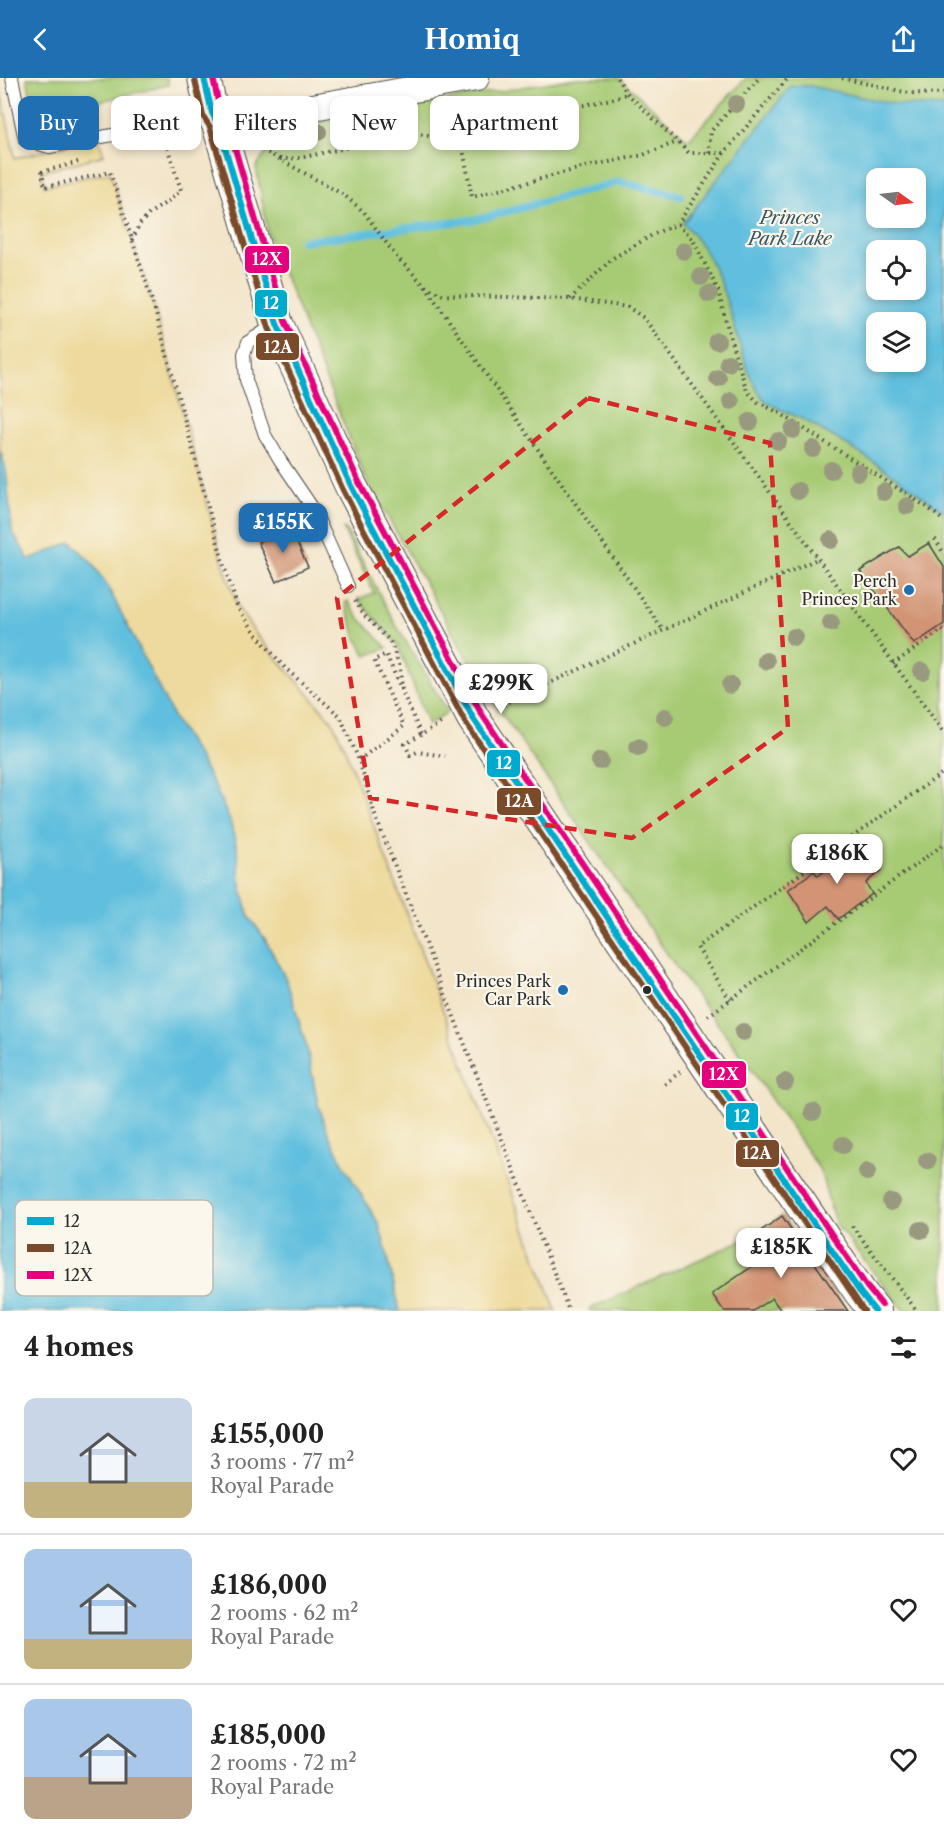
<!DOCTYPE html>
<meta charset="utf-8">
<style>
:root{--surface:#fff;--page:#f6f6f6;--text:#222;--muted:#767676;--line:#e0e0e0;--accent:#1f6fb2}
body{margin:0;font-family:"Libre Caslon Text",serif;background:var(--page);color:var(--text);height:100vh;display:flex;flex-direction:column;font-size:22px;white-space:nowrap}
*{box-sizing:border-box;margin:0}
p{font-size:20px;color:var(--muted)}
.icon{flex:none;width:33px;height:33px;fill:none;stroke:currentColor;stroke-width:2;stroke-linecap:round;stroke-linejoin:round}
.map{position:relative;height:1233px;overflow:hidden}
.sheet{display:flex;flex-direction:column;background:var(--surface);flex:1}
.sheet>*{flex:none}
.guide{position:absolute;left:18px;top:18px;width:600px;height:54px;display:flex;gap:12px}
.needle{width:39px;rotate:104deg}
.buttons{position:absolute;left:866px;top:90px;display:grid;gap:12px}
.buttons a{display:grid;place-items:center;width:60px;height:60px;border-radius:12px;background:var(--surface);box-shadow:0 3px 9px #0003;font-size:30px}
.price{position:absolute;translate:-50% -51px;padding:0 14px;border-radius:12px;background:#fff;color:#222;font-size:20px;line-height:39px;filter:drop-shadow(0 2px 3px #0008)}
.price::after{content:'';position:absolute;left:50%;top:36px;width:18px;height:14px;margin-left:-9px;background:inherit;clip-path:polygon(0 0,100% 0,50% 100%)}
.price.on{background:var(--accent);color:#fff}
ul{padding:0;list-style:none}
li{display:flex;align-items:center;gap:18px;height:150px;padding:0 24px}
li+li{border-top:2px solid var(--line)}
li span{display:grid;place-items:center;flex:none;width:168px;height:120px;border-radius:12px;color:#555}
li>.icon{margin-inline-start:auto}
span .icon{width:72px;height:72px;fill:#fffc;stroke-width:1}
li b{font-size:26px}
h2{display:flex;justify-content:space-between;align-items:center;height:72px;padding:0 24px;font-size:26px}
.pill{padding:0 21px;border-radius:12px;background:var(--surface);box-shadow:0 3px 9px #0003;font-size:21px;line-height:54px}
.pill.on{background:var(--accent);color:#fff}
header{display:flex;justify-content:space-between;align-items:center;height:78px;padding:0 24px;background:var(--accent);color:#fff;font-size:27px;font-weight:700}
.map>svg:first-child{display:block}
.green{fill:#a7cb74;stroke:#697b50;stroke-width:1.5;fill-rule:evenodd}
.sand{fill:#eeda9e;stroke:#8c8264;stroke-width:1.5}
.water{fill:#60bfde;stroke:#467584;stroke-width:1.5;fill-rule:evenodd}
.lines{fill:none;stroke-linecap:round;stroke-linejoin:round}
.stream{stroke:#60bfde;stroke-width:8}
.building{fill:#d29474}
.service-casing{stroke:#494743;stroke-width:14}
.minor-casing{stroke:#494743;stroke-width:28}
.tertiary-casing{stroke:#494743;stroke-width:34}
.path{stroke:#494743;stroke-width:4;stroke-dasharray:1.5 4.5;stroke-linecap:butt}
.service{stroke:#fff;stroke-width:12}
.minor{stroke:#fff;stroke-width:26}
.tertiary{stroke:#fff;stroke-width:32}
.bus-1-casing{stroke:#fbf7ec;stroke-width:10}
.bus-2-casing{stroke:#fbf7ec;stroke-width:10}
.bus-3-casing{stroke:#fbf7ec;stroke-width:10}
.bus-1{stroke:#00a9ce;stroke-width:6}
.bus-2{stroke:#7a4b2a;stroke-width:6}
.bus-3{stroke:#e5007d;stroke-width:6}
.tree{fill:#99997f}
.marked{fill:none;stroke:#d62828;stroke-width:4.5;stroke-dasharray:12 8;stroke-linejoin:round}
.poi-dot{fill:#1f6fb2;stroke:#fbf7ec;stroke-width:2}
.bus-dot{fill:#2b2b2b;stroke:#fbf7ec;stroke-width:2}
.labels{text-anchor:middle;stroke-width:4.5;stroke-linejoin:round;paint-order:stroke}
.poi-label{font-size:16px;fill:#2b2b2b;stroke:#fbf7ec;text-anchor:end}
.water-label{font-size:18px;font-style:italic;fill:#3b5761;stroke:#fbf7ec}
.key{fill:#fbf7ec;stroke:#bdbab2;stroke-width:1.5}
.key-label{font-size:16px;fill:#2b2b2b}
.line-badge{stroke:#fbf7ec;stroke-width:2}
.badge-label{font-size:16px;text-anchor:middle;font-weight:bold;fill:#fff}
</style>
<header><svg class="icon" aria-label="back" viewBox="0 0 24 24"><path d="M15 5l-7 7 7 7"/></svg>Homiq<svg class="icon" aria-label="share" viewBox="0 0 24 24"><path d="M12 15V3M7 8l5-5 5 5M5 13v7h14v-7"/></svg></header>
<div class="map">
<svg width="944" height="1233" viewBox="0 0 944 1233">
<rect width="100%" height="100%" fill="#fbf7ec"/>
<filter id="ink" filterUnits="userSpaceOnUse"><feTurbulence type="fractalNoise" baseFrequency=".0167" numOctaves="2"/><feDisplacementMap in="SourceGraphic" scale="12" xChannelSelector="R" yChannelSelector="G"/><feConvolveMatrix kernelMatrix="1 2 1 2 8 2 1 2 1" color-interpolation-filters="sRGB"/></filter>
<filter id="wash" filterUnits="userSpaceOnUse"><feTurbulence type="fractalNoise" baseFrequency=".008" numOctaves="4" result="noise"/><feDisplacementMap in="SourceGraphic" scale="24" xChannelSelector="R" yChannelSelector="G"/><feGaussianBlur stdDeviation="1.35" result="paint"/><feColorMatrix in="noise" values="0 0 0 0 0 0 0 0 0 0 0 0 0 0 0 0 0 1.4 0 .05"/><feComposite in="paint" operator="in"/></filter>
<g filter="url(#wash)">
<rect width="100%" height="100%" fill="#f3e5ca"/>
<path class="green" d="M 27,0 L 167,0 L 168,7 L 35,39 Z
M 576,0 L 619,0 L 688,62 L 746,0 L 944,0 L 944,1233 L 904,1233 L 835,1145 L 820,1092 L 741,977 L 687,905 L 483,608 L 364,397 L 268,156 L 256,89 L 284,50 ZM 876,100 L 915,100 L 915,140 L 876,140 ZM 876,172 L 915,172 L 915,212 L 876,212 ZM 876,244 L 915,244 L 915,284 L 876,284 Z
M 345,450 L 396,547 L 448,634 L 428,647 L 398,567 L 358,521 L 374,515 L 343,451 Z
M 348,523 L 357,537 L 387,570 L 366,578 L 356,559 L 345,525 Z
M 782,1138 L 848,1233 L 590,1233 L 589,1231 L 758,1155 Z"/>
<path class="sand" d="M 0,10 L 15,80 L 98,60 L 104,77 L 42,94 L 44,108 L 110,94 L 155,232 L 224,488 L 238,530 L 256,556 L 332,643 L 343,666 L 556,1233 L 160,1233 L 0,849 Z"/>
<path class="water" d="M 791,8 L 810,8 L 899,27 L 944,29 L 944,434 C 900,400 854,370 806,343 C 794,336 769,329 762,319 C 749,302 744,280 738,260 C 726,219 714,175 683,145 ZM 876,100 L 915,100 L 915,140 L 876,140 ZM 876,172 L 915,172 L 915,212 L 876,212 ZM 876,244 L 915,244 L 915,284 L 876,284 Z
M 0,372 L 6,391 L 12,453 L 29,482 L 71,464 L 91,484 L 108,509 L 176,644 L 199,680 L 216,711 L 230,743 L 237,770 L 240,802 L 249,838 L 265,861 L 287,903 L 307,970 L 318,1026 L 329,1057 L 347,1093 L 379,1146 L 387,1176 L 400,1233 L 0,1233 Z"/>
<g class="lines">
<path class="stream" d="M 303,163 L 479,141 L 619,104 L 681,118"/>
</g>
<g id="blocks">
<path class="building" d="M 290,449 L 308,489 L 276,504 L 258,464 Z
M 929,465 L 944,489 L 944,546 L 914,566 L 860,493 L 899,469 L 908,478 Z
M 863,764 L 881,792 L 866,805 L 872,816 L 838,841 L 828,828 L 809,844 L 788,812 L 814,793 L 818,798 Z
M 782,1138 L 848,1233 L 781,1233 L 772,1220 L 753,1233 L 724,1233 L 712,1216 L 772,1175 L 758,1155 Z"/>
</g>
</g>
<g filter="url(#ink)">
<use href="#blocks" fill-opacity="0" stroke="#494743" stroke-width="1.5"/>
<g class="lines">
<defs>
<path id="service" d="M 12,0 L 25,62 L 49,69 L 160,48 L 211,36
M 276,246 L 248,264 L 244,276 L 246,302 L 265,357 L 280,382 L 314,432 L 348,508"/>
<path id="minor" d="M 218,46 L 476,0"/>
<path id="tertiary" d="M 204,0 L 212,35 L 218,46 L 277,246 L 351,408 L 473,640 L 860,1214 L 875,1233"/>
</defs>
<use href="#service" class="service-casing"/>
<use href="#minor" class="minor-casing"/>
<use href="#tertiary" class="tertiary-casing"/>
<path class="path" d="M 617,0 L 627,15 L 689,75 L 724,75 L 788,0
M 842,0 L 909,15 L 944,16
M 460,55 L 620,19 L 627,15
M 252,66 L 344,117 L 364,134 L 395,177 L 425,208 L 443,217 L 570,221 L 628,229 L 644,240 L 944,655
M 709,75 L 711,53 L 759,0
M 280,81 L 300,80 L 412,55 L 435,59 L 460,55 L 472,119 L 585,89 L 643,77 L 677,64
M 78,84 L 42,94 L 45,109 L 110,94 L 155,232 L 224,488 L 238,530 L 256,556 L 285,590 L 340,638 L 359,682 L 375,737 L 569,1233
M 678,146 L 692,160 L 718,212 L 731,263 L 747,313 L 758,324 L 781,336 L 927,429 L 944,443
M 132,162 L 139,147 L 150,135 L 170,122 L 181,112 L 166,65
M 425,208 L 663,552
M 570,221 L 613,180 L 654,156 L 678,146 L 724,75
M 935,461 L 944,476
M 355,523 L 366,539 L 390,563 L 400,589 L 402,611
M 893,586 L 942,552 L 944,553
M 498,629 L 819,480
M 421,657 L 405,666 L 410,677 L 417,674 L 445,678
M 359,682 L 404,648 L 374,582 L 386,576 L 421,657 L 444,643
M 730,922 L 697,869 L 944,694
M 708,938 L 944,766
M 665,1006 L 680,994
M 852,1148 L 917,1233"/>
<use href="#service" class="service"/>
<use href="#minor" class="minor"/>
<use href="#tertiary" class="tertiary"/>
<defs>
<path id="bus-1" d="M 204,0 L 212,35 L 218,46 L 277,246 L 351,408 L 473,640 L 860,1214 L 875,1233"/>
<path id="bus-2" d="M 195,2 L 203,38 L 210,49 L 269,250 L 343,412 L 465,644 L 864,1233"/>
<path id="bus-3" d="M 213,0 L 220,32 L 227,43 L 285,243 L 359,404 L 481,635 L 867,1209 L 882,1227"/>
</defs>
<use href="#bus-1" class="bus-1-casing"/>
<use href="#bus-2" class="bus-2-casing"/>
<use href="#bus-3" class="bus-3-casing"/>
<use href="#bus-1" class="bus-1"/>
<use href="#bus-2" class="bus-2"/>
<use href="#bus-3" class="bus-3"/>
</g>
<g class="tree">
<circle cx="736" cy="26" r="9"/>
<circle cx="318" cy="54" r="9"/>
<circle cx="684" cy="173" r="9"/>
<circle cx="701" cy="199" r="9"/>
<circle cx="709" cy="216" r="9"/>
<circle cx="717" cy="263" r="9"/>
<circle cx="728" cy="285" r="9"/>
<circle cx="718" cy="300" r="9"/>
<circle cx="731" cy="323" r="9"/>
<circle cx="750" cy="344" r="9"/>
<circle cx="793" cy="352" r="9"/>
<circle cx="778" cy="363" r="9"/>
<circle cx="813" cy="371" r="9"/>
<circle cx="831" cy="392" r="9"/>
<circle cx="858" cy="394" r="9"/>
<circle cx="798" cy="413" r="9"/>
<circle cx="884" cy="414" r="9"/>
<circle cx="907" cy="428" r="9"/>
<circle cx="831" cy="462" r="9"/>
<circle cx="831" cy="545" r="9"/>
<circle cx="794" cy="559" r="9"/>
<circle cx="766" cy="583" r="9"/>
<circle cx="922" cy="593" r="9"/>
<circle cx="730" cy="607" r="9"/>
<circle cx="665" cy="639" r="9"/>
<circle cx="638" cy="669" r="9"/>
<circle cx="600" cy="683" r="9"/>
<circle cx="743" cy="954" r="9"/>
<circle cx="785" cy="1004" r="9"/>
<circle cx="813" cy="1034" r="9"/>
<circle cx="843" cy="1067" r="9"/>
<circle cx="927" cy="1083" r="9"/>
<circle cx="867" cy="1094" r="9"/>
<circle cx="891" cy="1124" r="9"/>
<circle cx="921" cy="1152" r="9"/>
</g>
</g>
<path class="marked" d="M 588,320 L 770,365 L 788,650 L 632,760 L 370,720 L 337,520 Z"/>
<g class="poi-dot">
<circle cx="909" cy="512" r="6"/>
<circle cx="563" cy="912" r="6"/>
</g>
<circle class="bus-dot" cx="647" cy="912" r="5"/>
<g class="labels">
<g class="poi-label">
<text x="897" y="509">Perch<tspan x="897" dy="18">Princes Park</tspan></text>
<text x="551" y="909">Princes Park<tspan x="551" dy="18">Car Park</tspan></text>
</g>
<g class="water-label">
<text x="790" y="146">Princes<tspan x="790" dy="21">Park Lake</tspan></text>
</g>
</g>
<rect x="15" y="1122" width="198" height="96" rx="9" class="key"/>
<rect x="27" y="1139" width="27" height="8" fill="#00a9ce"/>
<rect x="27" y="1166" width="27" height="8" fill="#7a4b2a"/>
<rect x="27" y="1193" width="27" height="8" fill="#e5007d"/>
<g class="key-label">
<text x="64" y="1149">12</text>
<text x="64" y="1176">12A</text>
<text x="64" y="1203">12X</text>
</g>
<g class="line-badge">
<rect x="244" y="167" width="46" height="29" rx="6" fill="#e5007d"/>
<rect x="254" y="211" width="34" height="29" rx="6" fill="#00a9ce"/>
<rect x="255" y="254" width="45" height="29" rx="6" fill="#7a4b2a"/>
<rect x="486" y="671" width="35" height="29" rx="6" fill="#00a9ce"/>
<rect x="496" y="709" width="46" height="29" rx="6" fill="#7a4b2a"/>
<rect x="701" y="982" width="46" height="29" rx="6" fill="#e5007d"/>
<rect x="725" y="1024" width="34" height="29" rx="6" fill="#00a9ce"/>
<rect x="735" y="1061" width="45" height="29" rx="6" fill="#7a4b2a"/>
</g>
<g class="badge-label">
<text x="267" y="187">12X</text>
<text x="271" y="231">12</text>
<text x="278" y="275">12A</text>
<text x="504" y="691">12</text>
<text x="519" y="729">12A</text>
<text x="724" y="1002">12X</text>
<text x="742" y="1044">12</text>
<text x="757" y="1081">12A</text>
</g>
</svg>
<div class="buttons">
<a><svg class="needle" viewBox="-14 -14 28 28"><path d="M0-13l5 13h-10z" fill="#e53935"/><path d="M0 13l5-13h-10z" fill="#767676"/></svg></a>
<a><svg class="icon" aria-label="locate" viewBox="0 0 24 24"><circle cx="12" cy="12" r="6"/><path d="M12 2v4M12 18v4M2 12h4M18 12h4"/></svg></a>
<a><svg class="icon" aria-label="layers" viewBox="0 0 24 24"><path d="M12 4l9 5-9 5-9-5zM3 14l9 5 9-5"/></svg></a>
</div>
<b class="price on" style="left:283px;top:476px">£155K</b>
<b class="price" style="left:501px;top:637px">£299K</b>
<b class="price" style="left:837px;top:807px">£186K</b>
<b class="price" style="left:781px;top:1201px">£185K</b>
<div class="guide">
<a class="pill on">Buy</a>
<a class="pill">Rent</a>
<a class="pill">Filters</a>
<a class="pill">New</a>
<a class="pill">Apartment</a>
</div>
</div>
<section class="sheet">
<h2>4 homes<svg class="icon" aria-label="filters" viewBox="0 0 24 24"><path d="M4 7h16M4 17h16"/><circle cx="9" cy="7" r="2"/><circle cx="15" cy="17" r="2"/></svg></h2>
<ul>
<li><span style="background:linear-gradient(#c9d6e8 70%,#c2b280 0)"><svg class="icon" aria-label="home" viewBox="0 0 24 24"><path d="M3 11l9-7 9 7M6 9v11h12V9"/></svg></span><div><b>£155,000</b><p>3 rooms · 77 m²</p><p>Royal Parade</p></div><svg class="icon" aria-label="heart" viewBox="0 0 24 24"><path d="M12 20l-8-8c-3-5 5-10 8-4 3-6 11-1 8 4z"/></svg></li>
<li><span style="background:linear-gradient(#a9c7e8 75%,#c2b280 0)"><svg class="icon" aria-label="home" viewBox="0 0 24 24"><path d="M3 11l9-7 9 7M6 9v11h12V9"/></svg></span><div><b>£186,000</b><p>2 rooms · 62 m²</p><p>Royal Parade</p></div><svg class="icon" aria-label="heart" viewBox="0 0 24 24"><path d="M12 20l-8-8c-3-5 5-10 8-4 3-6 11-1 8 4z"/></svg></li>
<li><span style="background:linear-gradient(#a9c7e8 65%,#b9a48a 0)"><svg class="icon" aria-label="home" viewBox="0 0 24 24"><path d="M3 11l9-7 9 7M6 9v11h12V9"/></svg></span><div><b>£185,000</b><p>2 rooms · 72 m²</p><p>Royal Parade</p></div><svg class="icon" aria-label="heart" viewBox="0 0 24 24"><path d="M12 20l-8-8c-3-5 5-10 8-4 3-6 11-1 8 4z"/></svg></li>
</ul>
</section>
